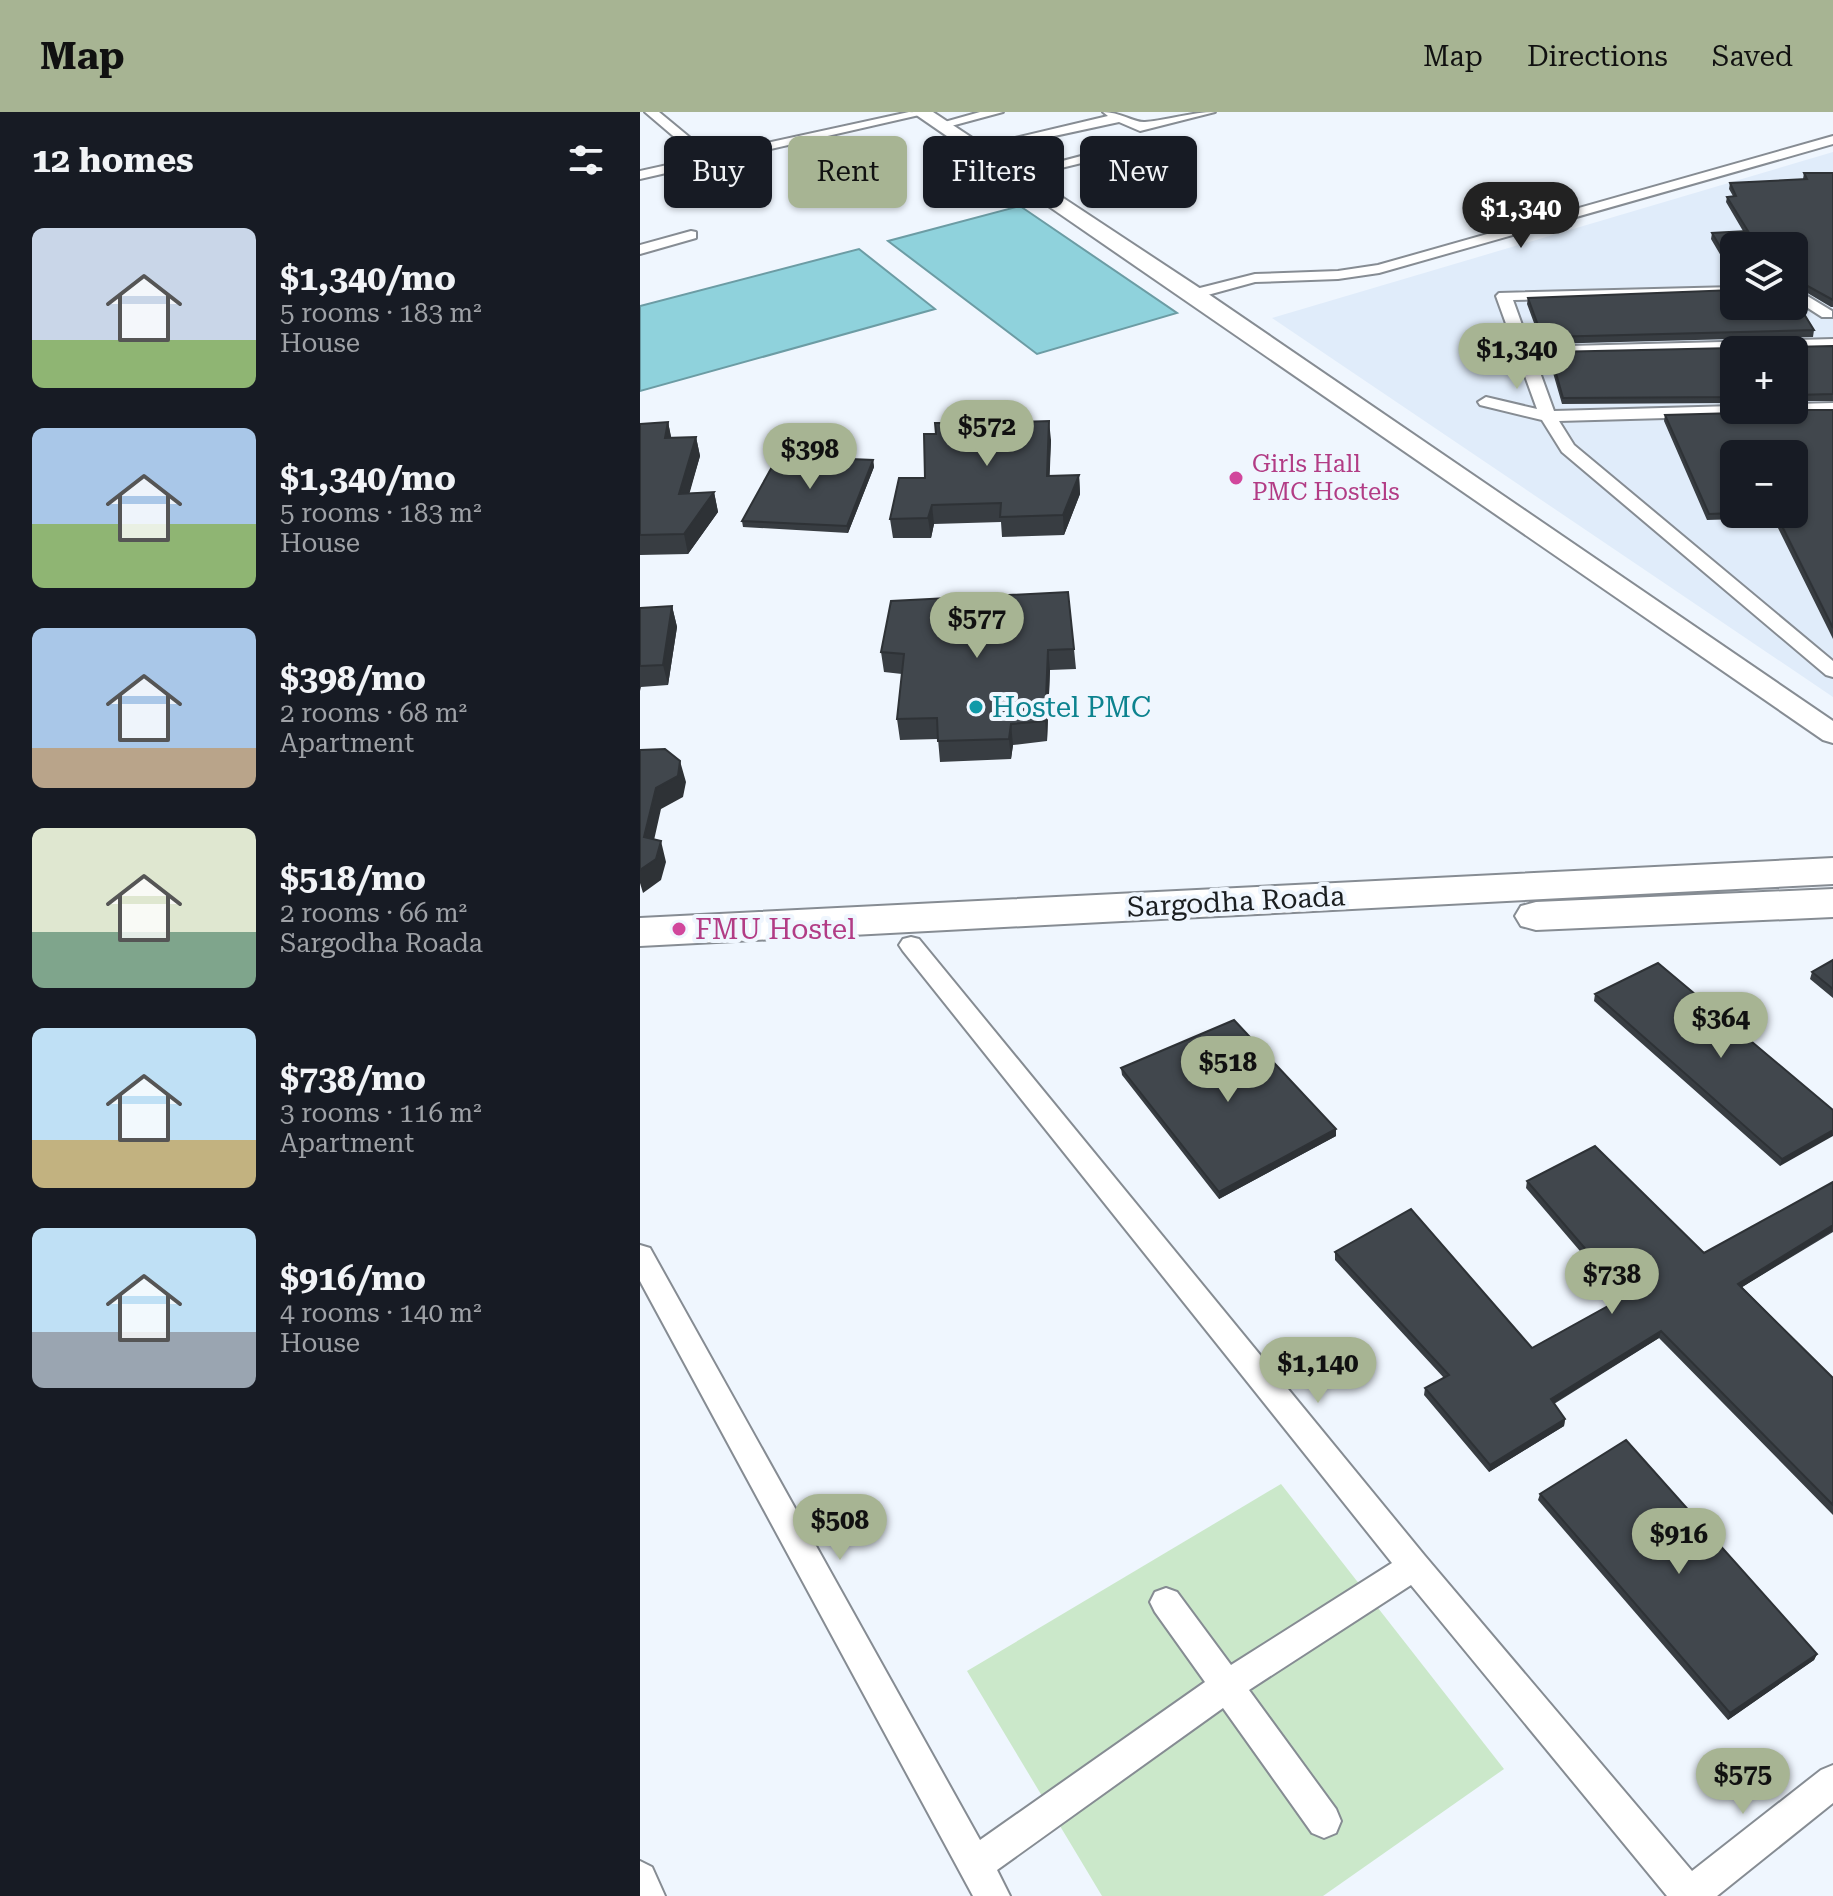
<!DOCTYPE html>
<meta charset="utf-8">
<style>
:root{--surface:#171b24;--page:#20242c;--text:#f1f3f6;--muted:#9ea1a6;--accent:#a7b493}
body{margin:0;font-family:"Roboto Serif",serif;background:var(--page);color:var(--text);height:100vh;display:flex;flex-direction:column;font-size:30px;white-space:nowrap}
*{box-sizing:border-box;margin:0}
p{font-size:26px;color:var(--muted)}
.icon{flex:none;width:44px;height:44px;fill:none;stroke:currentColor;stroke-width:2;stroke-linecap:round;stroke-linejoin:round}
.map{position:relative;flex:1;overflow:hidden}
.side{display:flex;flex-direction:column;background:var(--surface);width:640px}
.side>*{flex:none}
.top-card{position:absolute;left:24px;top:24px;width:760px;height:72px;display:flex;gap:16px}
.buttons{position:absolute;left:1080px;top:120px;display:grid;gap:16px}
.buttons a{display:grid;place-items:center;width:88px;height:88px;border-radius:12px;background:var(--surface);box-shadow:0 2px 6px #0004;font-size:40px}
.price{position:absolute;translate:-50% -68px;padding:0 18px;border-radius:28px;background:var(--accent);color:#111;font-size:26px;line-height:52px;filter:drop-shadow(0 2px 4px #0008)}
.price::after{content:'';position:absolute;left:50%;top:48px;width:24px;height:18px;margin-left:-12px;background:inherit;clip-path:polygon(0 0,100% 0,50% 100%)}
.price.current{background:#222;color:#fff}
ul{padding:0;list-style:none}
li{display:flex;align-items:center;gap:24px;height:200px;padding:0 32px}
li span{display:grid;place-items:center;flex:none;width:224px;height:160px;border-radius:12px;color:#555}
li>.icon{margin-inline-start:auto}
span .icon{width:96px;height:96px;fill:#fffc;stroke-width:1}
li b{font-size:34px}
h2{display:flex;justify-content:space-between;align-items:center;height:96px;padding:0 32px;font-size:34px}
.tag{padding:0 28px;border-radius:12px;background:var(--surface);box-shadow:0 2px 6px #0004;font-size:28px;line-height:72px}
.tag.current{background:var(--accent);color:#111}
header{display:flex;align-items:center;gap:48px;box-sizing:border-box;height:112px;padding:0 40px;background:var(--accent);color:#111}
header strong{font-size:38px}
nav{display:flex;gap:44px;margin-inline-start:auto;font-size:28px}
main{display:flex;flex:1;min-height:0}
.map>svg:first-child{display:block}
.built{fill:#e0ecfa;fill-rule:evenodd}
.green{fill:#cbe8ca}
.water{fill:#8fd2dc;stroke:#6c9ca4;stroke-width:2}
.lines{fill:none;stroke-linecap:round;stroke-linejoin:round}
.street-casing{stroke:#868c93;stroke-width:4}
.secondary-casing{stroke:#868c93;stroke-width:4}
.highway-casing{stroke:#868c93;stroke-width:4}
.street{fill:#fff;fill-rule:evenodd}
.secondary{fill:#fff;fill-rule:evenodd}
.highway{fill:#fff;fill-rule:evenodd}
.wall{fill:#383d42;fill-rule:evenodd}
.shaded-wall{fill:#2e3236}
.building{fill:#41474d;stroke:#2e3236;stroke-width:2}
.hotel-dot{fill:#d1479c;stroke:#eff6fe;stroke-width:3}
.culture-dot{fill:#0f9aa8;stroke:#eff6fe;stroke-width:3}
.labels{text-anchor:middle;stroke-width:8;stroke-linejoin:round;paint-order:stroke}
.far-hotel-label{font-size:24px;fill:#b23c85;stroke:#eff6fe;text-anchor:start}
.culture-label{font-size:28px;fill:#0d838f;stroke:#eff6fe;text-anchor:start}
.street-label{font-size:28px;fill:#1b1e20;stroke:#eff6fe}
.hotel-label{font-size:28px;fill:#b23c85;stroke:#eff6fe;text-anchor:start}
</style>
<header>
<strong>Map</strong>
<nav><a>Map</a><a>Directions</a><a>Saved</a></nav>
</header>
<main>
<section class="side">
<h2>12 homes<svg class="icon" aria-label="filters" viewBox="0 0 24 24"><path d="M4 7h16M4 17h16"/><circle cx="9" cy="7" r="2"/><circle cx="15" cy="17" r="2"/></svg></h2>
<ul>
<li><span style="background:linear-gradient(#c9d6e8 70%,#8fb573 0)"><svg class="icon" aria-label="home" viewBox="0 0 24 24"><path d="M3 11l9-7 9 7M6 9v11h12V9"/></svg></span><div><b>$1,340/mo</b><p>5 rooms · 183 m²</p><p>House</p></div></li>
<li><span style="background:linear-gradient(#a9c7e8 60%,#8fb573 0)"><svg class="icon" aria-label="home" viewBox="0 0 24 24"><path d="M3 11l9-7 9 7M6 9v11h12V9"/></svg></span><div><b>$1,340/mo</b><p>5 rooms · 183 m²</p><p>House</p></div></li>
<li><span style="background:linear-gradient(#a9c7e8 75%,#b9a48a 0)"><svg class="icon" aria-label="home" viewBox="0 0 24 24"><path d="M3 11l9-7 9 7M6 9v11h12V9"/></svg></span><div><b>$398/mo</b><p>2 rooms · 68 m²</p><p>Apartment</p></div></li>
<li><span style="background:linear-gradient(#dfe7d0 65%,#7fa58c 0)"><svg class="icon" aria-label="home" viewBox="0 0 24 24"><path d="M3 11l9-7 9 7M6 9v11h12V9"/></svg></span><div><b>$518/mo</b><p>2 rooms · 66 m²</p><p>Sargodha Roada</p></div></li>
<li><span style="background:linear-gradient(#bfe0f5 70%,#c2b280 0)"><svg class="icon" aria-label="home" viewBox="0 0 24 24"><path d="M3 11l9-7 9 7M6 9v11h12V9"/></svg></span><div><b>$738/mo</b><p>3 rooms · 116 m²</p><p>Apartment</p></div></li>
<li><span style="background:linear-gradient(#bfe0f5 65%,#9aa5b1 0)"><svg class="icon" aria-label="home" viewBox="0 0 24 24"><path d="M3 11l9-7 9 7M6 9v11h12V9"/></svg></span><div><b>$916/mo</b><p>4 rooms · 140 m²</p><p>House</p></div></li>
</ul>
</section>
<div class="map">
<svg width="1193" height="1784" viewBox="0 0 1193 1784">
<rect width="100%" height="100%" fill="#eff6fe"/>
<path class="built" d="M 1193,40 L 1193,585 L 632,206 ZM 1094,134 L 1154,134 L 1154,194 L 1094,194 ZM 1094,238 L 1154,238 L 1154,298 L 1094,298 ZM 1094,342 L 1154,342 L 1154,402 L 1094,402 Z"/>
<path class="green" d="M 641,1372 L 864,1657 L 683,1784 L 462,1784 L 327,1559 Z"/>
<path class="water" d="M 380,94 L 537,201 L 397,242 L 248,129 Z
M 219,137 L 295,197 L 0,279 L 0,194 Z"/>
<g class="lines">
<defs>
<path id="street" d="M 5,0 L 19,0 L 71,43 L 269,0 L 288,1 L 0,67 L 0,59 L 59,46 Z
M 340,0 L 363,0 L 300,17 L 294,13 Z
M 463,0 C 480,0 495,11 505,10 C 529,8 551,0 575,0 L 500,19 L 479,10 L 336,41 L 329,37 L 468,4 Z
M 1193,24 L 1193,32 L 739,161 L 698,167 L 615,170 L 553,187 L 545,182 L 548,179 L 615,162 L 698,159 L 738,153 Z
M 502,28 L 507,29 L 507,35 L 376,67 L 369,63 Z
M 51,119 L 56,120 L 56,126 L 0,142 L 0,133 Z
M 1094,175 L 1094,183 L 873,188 L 890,235 L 1193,227 L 1193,237 L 894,244 L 914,299 L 1094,294 L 1094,298 L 1141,298 L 1133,303 L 919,309 L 934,333 L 1193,549 L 1193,565 L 1186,563 L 922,340 L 902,308 L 840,293 L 838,290 L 846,285 L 897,297 L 856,184 L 859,181 Z
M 1154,176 L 1192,199 L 1192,205 L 1182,205 L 1154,187 Z
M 1193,291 L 1193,301 L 1154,302 L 1146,298 L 1154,298 L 1154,292 Z
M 271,825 L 279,827 L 785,1444 L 1052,1759 L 1181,1658 L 1193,1653 L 1193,1691 L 1077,1784 L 1027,1784 L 771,1473 L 609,1578 L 696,1697 L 701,1709 L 696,1721 L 684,1726 L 672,1721 L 583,1596 L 357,1758 L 370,1784 L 333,1784 L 0,1169 L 0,1133 L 10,1136 L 340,1728 L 565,1570 L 515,1500 L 510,1490 L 515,1480 L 526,1476 L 537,1480 L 591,1553 L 752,1451 L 263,839 L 259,833 L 263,827 Z
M 0,1749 L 12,1755 L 25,1784 L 0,1784 Z"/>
<path id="secondary" d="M 272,0 L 293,0 L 561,177 L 1193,609 L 1193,631 L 1183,628 Z"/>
<path id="highway" d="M 1193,746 L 1193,772 L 0,834 L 0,806 Z
M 1193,777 L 1193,805 L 896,818 L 881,814 L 875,804 L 881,794 L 896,790 Z"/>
</defs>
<use href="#street" class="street-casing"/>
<use href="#secondary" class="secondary-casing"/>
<use href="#highway" class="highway-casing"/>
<use href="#street" class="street"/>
<use href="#secondary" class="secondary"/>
<use href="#highway" class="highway"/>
</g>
<path class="wall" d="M 1164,61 L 1193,61 L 1193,195 L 1191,195 L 1154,173 L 1094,134 L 1094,166 L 1071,127 L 1072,121 L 1103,119 L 1086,90 L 1087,85 L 1093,84 L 1089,77 L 1090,71 L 1163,67 Z
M 1154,182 L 1163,189 L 1161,195 L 1160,195 L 1174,218 L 1173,225 L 905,232 L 901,230 L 887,192 L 888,186 Z
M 1193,234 L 1193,289 L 1154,289 L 1154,238 L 1094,238 L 1094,291 L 922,292 L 909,247 L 910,240 Z
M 1193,298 L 1193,527 L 1133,406 L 1067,408 L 1024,309 L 1025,303 ZM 1094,342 L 1154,402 L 1094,402 Z
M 28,310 L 31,326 L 56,325 L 60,344 L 49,381 L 74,380 L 78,400 L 48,442 L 0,443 L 0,312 Z
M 379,310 L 411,328 L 409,364 L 439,363 L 440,382 L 424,423 L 362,425 L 361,410 L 294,412 L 291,426 L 253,426 L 250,407 L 285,366 L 296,322 Z
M 233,348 L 234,355 L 208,421 L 103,415 L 102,409 Z
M 32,494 L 37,515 L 28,573 L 1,575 L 0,579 L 0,496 Z
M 434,537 L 436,557 L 410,558 L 407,629 L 373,633 L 371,647 L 300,650 L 298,627 L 260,628 L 257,607 L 262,562 L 244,560 L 241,540 Z
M 1193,848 L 1193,886 L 1170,867 L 1172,860 Z
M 955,882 L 1193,998 L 1140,1054 L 954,889 Z
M 481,956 L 696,1024 L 579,1087 L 482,963 Z
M 887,1069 L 1064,1141 L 1193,1070 L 1193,1120 L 1102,1175 L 1193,1266 L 1193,1403 L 1019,1226 L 914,1292 L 925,1307 L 924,1314 L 849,1360 L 784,1283 L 785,1276 L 804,1266 L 695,1148 L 695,1140 L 892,1236 L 981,1187 L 886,1076 Z
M 900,1382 L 1177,1542 L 1174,1548 L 1088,1608 L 898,1388 Z"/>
<path class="shaded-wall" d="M 409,309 L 411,328 L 409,383 L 407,364 Z
M 28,310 L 32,329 L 25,326 Z
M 56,325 L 60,344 L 44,401 L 39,382 Z
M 233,348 L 234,355 L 208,421 L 207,414 Z
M 439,363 L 440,382 L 424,423 L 423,403 Z
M 74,380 L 78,400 L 48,442 L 44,422 Z
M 292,393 L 294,412 L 291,426 L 288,406 Z
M 32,494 L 37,515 L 28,573 L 23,553 Z
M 408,538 L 410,558 L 407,629 L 405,609 Z
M 371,612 L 373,633 L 371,647 L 369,627 Z
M 40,649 L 46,670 L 43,685 L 21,697 L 10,746 L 4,725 L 16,676 Z
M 21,729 L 26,750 L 21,768 L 3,781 L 0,771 L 0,758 Z
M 696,1017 L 696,1024 L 579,1087 L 579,1080 Z
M 1193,1018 L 1193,1024 L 1140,1054 L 1142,1047 Z
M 1193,1113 L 1192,1119 L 1096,1179 L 1098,1172 Z
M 1021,1219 L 1019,1226 L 909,1294 L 911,1287 Z
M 925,1307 L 924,1314 L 849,1360 L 850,1353 Z
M 1177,1542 L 1174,1548 L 1088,1608 L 1090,1601 Z"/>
<path class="building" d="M 1164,61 L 1193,61 L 1193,188 L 1155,167 L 1154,171 L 1154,134 L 1094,134 L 1094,158 L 1072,121 L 1108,119 L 1087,85 L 1096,84 L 1090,71 L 1167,67 Z
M 1094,178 L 1094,194 L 1154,194 L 1154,182 L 1163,189 L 1156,189 L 1174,218 L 906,225 L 902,224 L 888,186 Z
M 1193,234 L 1193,282 L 1155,283 L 1154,285 L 1154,238 L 1094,238 L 1094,285 L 923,286 L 910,240 Z
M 378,294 L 379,310 L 409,309 L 407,364 L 439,363 L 423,403 L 360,405 L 361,391 L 292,393 L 288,406 L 250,407 L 259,366 L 285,366 L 284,322 L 296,322 L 295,311 L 324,311 L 326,297 Z
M 1137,298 L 1193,298 L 1193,516 L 1136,402 L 1154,402 L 1154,342 L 1094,342 L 1094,401 L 1069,402 L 1025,303 L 1134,300 Z
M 28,310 L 25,326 L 56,325 L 39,382 L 74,380 L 44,422 L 0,423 L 0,312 Z
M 138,344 L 233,348 L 207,414 L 102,409 Z
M 428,480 L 434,537 L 408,538 L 405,609 L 371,612 L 369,627 L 298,629 L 297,606 L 257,607 L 264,542 L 241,540 L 251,489 Z
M 32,494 L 23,553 L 0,554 L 0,496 Z
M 25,637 L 40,649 L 38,664 L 16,676 L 4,725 L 21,729 L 16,747 L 0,758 L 0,638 Z
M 1193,848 L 1193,877 L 1172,860 Z
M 1018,851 L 1193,998 L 1193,1018 L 1142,1047 L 955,882 Z
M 594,908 L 696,1017 L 579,1080 L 481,956 Z
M 955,1034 L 1064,1141 L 1193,1070 L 1193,1113 L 1098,1172 L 1193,1266 L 1193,1393 L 1021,1219 L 911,1287 L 925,1307 L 850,1353 L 785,1276 L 809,1263 L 695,1140 L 771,1097 L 892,1236 L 986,1184 L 887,1069 Z
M 986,1328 L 1177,1542 L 1090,1601 L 900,1382 Z"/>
<g class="hotel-dot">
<circle cx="596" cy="366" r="8"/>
<circle cx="39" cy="817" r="8"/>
</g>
<circle class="culture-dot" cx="336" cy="595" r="8"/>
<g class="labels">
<g class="far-hotel-label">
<text x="612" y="360">Girls Hall<tspan x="612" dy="28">PMC Hostels</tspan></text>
</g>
<g class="culture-label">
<text x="352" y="605">Hostel PMC</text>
</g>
<g class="street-label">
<text transform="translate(596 789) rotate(-3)" y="10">Sargodha Roada</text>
</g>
<g class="hotel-label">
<text x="55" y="827">FMU Hostel</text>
</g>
</g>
</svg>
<div class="buttons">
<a><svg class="icon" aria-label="layers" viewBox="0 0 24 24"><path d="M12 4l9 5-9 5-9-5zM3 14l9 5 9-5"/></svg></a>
<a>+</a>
<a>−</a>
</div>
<b class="price current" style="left:881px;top:138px">$1,340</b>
<b class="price" style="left:877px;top:279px">$1,340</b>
<b class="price" style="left:347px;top:356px">$572</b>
<b class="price" style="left:170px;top:379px">$398</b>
<b class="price" style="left:337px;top:548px">$577</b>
<b class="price" style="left:1081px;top:948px">$364</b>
<b class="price" style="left:588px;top:992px">$518</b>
<b class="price" style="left:972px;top:1204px">$738</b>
<b class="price" style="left:678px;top:1293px">$1,140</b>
<b class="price" style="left:200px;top:1450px">$508</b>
<b class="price" style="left:1039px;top:1464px">$916</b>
<b class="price" style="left:1103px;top:1704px">$575</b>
<div class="top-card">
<a class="tag">Buy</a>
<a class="tag current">Rent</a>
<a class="tag">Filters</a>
<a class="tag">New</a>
</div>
</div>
</main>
